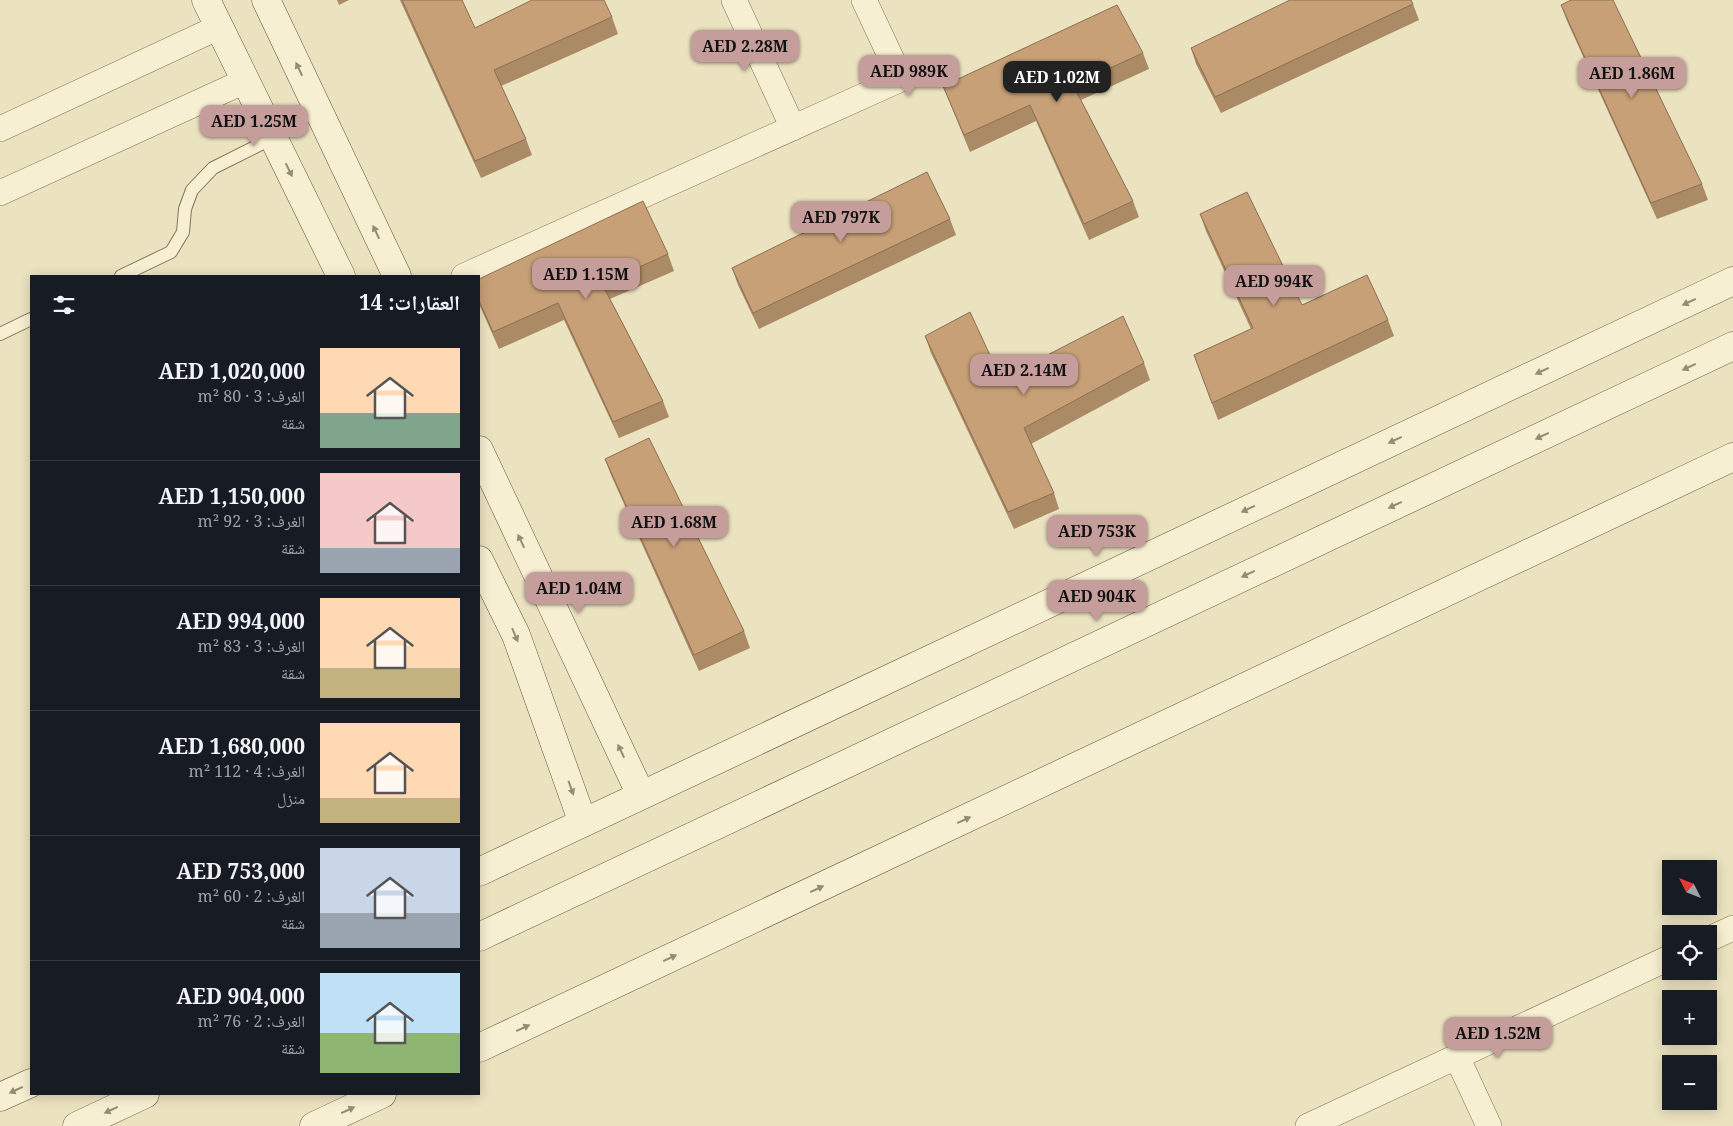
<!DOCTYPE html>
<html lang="ar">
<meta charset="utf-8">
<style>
:root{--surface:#171b24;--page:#20242c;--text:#f1f3f6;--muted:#9ea1a6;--line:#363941;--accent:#c59d9b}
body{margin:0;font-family:"Noto Serif","Noto Naskh Arabic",serif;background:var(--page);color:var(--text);direction:rtl;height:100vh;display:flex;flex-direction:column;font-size:19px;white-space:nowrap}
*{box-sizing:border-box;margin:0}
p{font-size:16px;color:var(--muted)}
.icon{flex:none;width:28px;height:28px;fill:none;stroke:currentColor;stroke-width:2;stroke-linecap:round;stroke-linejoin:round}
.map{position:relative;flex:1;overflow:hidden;direction:ltr}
.sheet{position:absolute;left:30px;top:275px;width:450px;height:820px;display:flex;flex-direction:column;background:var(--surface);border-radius:0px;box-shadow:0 2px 12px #0003;direction:rtl}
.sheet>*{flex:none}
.needle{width:32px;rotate:312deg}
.fabs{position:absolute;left:1662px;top:860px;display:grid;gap:10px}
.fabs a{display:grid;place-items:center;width:55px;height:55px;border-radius:0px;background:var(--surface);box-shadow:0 2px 12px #0003;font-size:25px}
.price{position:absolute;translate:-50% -42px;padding:0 11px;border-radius:10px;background:var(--accent);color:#111;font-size:16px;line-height:32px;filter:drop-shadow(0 1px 2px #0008)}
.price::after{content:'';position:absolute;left:50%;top:30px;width:15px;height:11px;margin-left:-8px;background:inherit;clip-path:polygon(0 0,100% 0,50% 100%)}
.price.current{background:#222;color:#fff}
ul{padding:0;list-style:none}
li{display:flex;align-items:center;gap:15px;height:125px;padding:0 20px}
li+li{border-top:1px solid var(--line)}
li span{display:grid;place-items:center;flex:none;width:140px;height:100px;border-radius:0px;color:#555}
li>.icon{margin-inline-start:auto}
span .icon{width:60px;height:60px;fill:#fffc;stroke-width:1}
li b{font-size:21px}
h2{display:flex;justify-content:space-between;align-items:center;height:60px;padding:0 20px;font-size:21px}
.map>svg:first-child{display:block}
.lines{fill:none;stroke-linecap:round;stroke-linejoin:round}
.service-casing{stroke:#837359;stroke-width:14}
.minor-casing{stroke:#837359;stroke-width:26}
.secondary-casing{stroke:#64543c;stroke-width:29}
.service{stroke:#f7efd2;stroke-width:12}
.minor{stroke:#f7efd2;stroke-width:25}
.secondary{stroke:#f7efd2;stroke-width:28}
.wall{fill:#ab8a66}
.building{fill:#c7a077;stroke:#8b7053}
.oneway{fill:#958c77}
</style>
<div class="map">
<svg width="1733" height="1126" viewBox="0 0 1733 1126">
<rect width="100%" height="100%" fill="#ebe2bf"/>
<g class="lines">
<defs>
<path id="service" d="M 121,276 L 171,252 L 183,232 L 185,209 L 192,190 L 213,168 L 273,138
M 0,334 L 31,319"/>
<path id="minor" d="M 734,0 L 793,128
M 0,129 L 219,27
M 0,193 L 245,81
M 464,276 L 901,79 L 864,0
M 1709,939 L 1733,928
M 1457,1057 L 1489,1126
M 1308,1126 L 1671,957"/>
<path id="secondary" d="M 206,0 L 341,276
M 266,0 L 397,276
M 479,450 L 641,795
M 479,560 L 516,635 L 583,823
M 479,872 L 1733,281
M 479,937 L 1733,346
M 479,1048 L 1733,457
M 0,1097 L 31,1083
M 77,1126 L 145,1094
M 314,1126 L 382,1094"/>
</defs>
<use href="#service" class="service-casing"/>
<use href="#minor" class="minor-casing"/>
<use href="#secondary" class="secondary-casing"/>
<use href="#service" class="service"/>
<use href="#minor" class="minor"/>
<use href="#secondary" class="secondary"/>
</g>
<path class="wall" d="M 337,0 L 349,0 L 339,5 Z
M 400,0 L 462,0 L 475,28 L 612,17 L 618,34 L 501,86 L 526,139 L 532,155 L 481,178 Z
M 1413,4 L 1419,20 L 1221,113 L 1196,64 L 1191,48 Z
M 1561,5 L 1702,184 L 1708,200 L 1657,219 L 1567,21 Z
M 1143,53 L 1149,69 L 1081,100 L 1133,201 L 1139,217 L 1089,240 L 1036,121 L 970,152 L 943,86 Z
M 1200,214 L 1302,305 L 1388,320 L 1394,336 L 1218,420 L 1194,355 L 1251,329 L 1206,231 Z
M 950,219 L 956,235 L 759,329 L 738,285 L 732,268 Z
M 668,254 L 674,271 L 610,299 L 663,401 L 669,417 L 619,438 L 564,320 L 499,349 L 479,304 L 479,279 Z
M 925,336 L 1001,379 L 1144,363 L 1150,380 L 1031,444 L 1054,493 L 1059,509 L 1014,529 L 931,353 Z
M 605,459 L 744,631 L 750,648 L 699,671 L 611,475 Z"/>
<path class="building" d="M 402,0 L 462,0 L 475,28 L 532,0 L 604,0 L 612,17 L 494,70 L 526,139 L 475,161 Z
M 1290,0 L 1411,0 L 1413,4 L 1215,97 L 1191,48 Z
M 1571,0 L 1613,0 L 1702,184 L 1651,203 L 1561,5 Z
M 1117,5 L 1143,53 L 1073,85 L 1133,201 L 1084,224 L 1030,105 L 964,135 L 943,86 Z
M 927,172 L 950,219 L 753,313 L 732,268 Z
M 1247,192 L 1302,305 L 1367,275 L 1388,320 L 1212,403 L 1194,355 L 1253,328 L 1200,214 Z
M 643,201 L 668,254 L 602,284 L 663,401 L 613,422 L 558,303 L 493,332 L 479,301 L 479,279 Z
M 970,312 L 1001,379 L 1123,316 L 1144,363 L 1024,428 L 1054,493 L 1008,512 L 925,336 Z
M 649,438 L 744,631 L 694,655 L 605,459 Z"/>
<defs><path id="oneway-solid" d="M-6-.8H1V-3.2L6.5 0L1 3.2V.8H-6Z" transform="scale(1.25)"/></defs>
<g class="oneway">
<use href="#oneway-solid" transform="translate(299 69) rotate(-115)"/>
<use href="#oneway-solid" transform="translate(289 170) rotate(64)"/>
<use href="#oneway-solid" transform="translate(376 232) rotate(-115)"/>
<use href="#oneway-solid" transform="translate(1689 302) rotate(155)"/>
<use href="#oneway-solid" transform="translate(1689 367) rotate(155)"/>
<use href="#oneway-solid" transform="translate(1542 371) rotate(155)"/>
<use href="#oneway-solid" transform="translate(1542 436) rotate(155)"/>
<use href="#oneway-solid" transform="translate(1395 440) rotate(155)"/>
<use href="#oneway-solid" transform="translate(1395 505) rotate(155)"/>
<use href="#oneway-solid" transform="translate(1248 509) rotate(155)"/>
<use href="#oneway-solid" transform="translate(521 541) rotate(-115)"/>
<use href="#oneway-solid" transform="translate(1248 574) rotate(155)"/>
<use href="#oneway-solid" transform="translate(515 635) rotate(67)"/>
<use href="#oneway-solid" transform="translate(621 751) rotate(-115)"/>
<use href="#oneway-solid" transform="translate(571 788) rotate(70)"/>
<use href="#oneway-solid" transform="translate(964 820) rotate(-25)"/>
<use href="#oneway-solid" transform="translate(817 889) rotate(-25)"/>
<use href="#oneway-solid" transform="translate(670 958) rotate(-25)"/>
<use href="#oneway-solid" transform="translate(523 1028) rotate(-25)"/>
<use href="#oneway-solid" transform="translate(16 1090) rotate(155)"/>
<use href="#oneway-solid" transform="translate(111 1110) rotate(155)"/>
<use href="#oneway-solid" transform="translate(348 1110) rotate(-25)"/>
</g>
</svg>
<div class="fabs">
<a><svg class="needle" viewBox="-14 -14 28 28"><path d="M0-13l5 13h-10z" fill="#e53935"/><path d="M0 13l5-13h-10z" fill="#9ea1a6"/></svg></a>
<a><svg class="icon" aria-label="locate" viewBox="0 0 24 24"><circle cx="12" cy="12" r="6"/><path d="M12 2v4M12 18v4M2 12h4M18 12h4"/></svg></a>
<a>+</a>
<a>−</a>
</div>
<b class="price" style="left:745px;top:72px">AED 2.28M</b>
<b class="price" style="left:909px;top:97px">AED 989K</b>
<b class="price" style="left:1632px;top:99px">AED 1.86M</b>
<b class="price current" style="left:1057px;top:103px">AED 1.02M</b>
<b class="price" style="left:254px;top:147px">AED 1.25M</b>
<b class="price" style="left:841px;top:243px">AED 797K</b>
<b class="price" style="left:586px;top:300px">AED 1.15M</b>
<b class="price" style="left:1274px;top:307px">AED 994K</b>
<b class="price" style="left:1024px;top:396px">AED 2.14M</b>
<b class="price" style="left:674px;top:548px">AED 1.68M</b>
<b class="price" style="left:1097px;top:557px">AED 753K</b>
<b class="price" style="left:579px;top:614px">AED 1.04M</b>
<b class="price" style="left:1097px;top:622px">AED 904K</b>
<b class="price" style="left:1498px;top:1059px">AED 1.52M</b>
<section class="sheet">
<h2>العقارات: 14<svg class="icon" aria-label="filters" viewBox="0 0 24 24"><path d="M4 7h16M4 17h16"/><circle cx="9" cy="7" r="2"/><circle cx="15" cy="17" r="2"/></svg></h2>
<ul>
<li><span style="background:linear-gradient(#ffd9b3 65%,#7fa58c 0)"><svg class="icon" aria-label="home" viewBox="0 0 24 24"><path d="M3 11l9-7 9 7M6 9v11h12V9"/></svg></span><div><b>AED 1,020,000</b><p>الغرف: 3 · 80 m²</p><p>شقة</p></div></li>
<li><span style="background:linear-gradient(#f6c9c9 75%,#9aa5b1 0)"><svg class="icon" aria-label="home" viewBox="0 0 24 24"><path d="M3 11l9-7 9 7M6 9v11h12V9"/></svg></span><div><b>AED 1,150,000</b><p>الغرف: 3 · 92 m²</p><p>شقة</p></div></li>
<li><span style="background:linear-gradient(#ffd9b3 70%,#c2b280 0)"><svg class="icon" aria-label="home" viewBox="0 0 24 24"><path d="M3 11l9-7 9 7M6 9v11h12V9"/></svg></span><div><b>AED 994,000</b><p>الغرف: 3 · 83 m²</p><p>شقة</p></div></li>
<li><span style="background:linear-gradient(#ffd9b3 75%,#c2b280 0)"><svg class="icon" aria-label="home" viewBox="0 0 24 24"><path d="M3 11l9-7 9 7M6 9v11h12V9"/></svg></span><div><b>AED 1,680,000</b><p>الغرف: 4 · 112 m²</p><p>منزل</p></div></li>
<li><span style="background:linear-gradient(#c9d6e8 65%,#9aa5b1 0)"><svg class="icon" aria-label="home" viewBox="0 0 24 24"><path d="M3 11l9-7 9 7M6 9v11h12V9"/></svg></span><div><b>AED 753,000</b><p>الغرف: 2 · 60 m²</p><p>شقة</p></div></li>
<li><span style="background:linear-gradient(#bfe0f5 60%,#8fb573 0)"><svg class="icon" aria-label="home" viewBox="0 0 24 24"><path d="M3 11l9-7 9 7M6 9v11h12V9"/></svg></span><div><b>AED 904,000</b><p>الغرف: 2 · 76 m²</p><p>شقة</p></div></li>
</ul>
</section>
</div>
